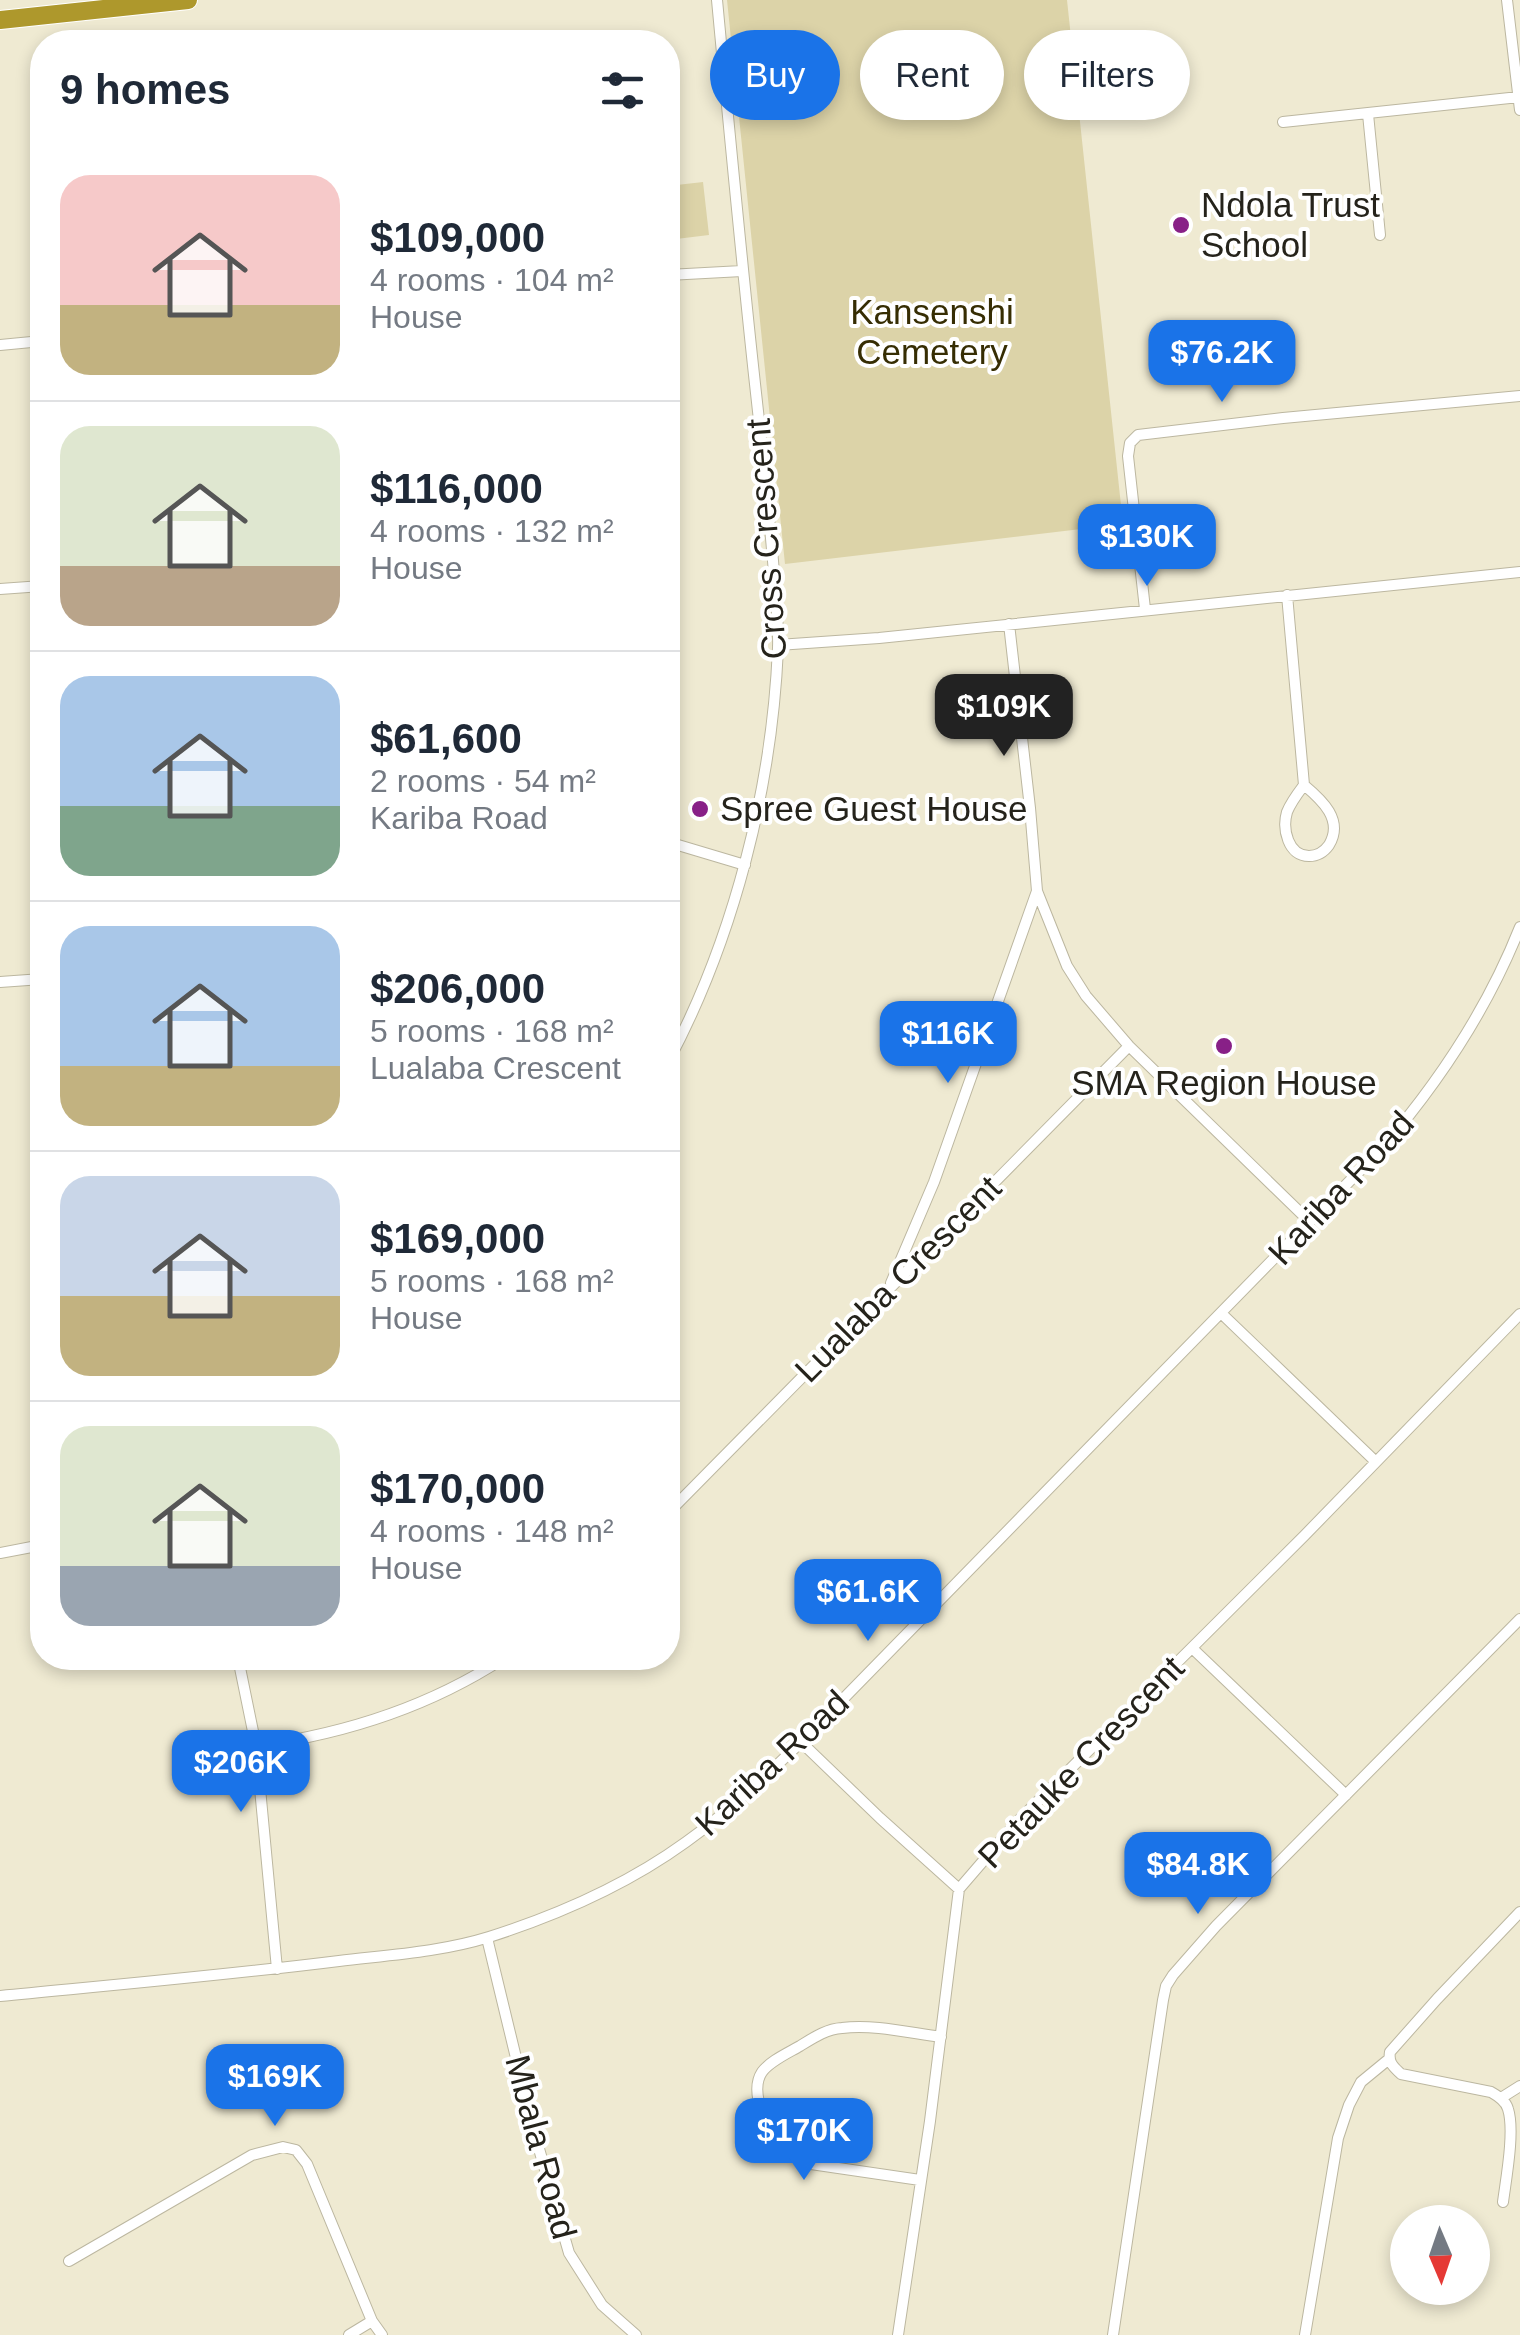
<!DOCTYPE html>
<meta charset="utf-8">
<style>
:root{--surface:#fff;--page:#f2f2f3;--text:#1f2937;--muted:#747a83;--line:#e0e1e3;--accent:#1a73e8}
body{margin:0;font-family:Helvetica,sans-serif;background:var(--page);color:var(--text);height:100vh;display:flex;flex-direction:column;font-size:38px;white-space:nowrap}
*{box-sizing:border-box;margin:0}
p{font-size:32px;color:var(--muted)}
.icon{flex:none;width:55px;height:55px;fill:none;stroke:currentColor;stroke-width:2;stroke-linecap:round;stroke-linejoin:round}
.map{position:relative;flex:1;overflow:hidden}
.details{position:absolute;left:30px;top:30px;width:650px;height:1640px;display:flex;flex-direction:column;background:var(--surface);border-radius:40px;box-shadow:0 5px 15px #0003}
.details>*{flex:none}
.hud{position:absolute;left:710px;top:30px;width:660px;height:90px;display:flex;gap:20px}
.needle{width:65px;rotate:178deg}
.controls{position:absolute;left:1390px;top:2205px;display:grid;gap:20px}
.controls a{display:grid;place-items:center;width:100px;height:100px;border-radius:50%;background:var(--surface);box-shadow:0 5px 15px #0003;font-size:50px}
.price{position:absolute;translate:-50% -85px;padding:0 22px;border-radius:20px;background:var(--accent);color:#fff;font-size:32px;line-height:65px;filter:drop-shadow(0 2px 5px #0008)}
.price::after{content:'';position:absolute;left:50%;top:60px;width:30px;height:22px;margin-left:-15px;background:inherit;clip-path:polygon(0 0,100% 0,50% 100%)}
.price.active{background:#222;color:#fff}
ul{padding:0;list-style:none}
li{display:flex;align-items:center;gap:30px;height:250px;padding:0 30px}
li+li{border-top:2px solid var(--line)}
li span{display:grid;place-items:center;flex:none;width:280px;height:200px;border-radius:30px;color:#555}
li>.icon{margin-inline-start:auto}
span .icon{width:120px;height:120px;fill:#fffc;stroke-width:1}
li b{font-size:42px}
h2{display:flex;justify-content:space-between;align-items:center;height:120px;padding:0 30px;font-size:42px}
.pill{padding:0 35px;border-radius:45px;background:var(--surface);box-shadow:0 5px 15px #0003;font-size:35px;line-height:90px}
.pill.active{background:var(--accent);color:#fff}
.map>svg:first-child{display:block}
.green{fill:#dcd3a8}
.lines{fill:none;stroke-linecap:round;stroke-linejoin:round}
.street-casing{stroke:#bcb7a0;stroke-width:12}
.highway-casing{stroke:#fff;stroke-width:20}
.street{stroke:#fff;stroke-width:10}
.highway{stroke:#ae982c;stroke-width:18}
.poi-dot{fill:#882087;stroke:#fff;stroke-width:4}
.labels{text-anchor:middle;stroke-width:8;stroke-linejoin:round;paint-order:stroke}
.poi-label{font-size:35px;fill:#25231b;stroke:#fff;text-anchor:start}
.park-label{font-size:35px;fill:#362d03;stroke:#fff}
.street-label{font-size:35px;fill:#25231b;stroke:#fff}
</style>
<div class="map">
<svg width="1520" height="2335" viewBox="0 0 1520 2335">
<rect width="100%" height="100%" fill="#efead2"/>
<path class="green" d="M 727,0 L 1067,0 L 1123,524 L 785,564 Z
M 703,182 L 709,235 L 668,240 L 668,186 Z"/>
<g class="lines">
<defs>
<path id="street" d="M 1507,0 L 1520,110
M 1368,114 L 1380,235
M 1283,122 L 1519,97
M 668,275 L 742,271
M 0,345 L 42,341
M 0,589 L 42,586
M 1287,595 L 1304,785 C 1298,793 1291,802 1287,812 C 1282,829 1288,856 1309,856 C 1317,856 1324,852 1329,845 C 1344,820 1322,800 1304,785
M 1145,609 L 1128,456 L 1130,443 L 1138,435 L 1283,418 L 1520,396
M 1009,624 L 1030,808 L 1037,891 L 1067,966 L 1086,996 L 1129,1046 L 1310,1222
M 778,645 L 879,638 L 1520,572
M 668,842 L 745,865
M 0,982 L 42,979
M 668,1062 C 734,938 772,788 778,648 C 779,623 775,597 774,573 C 769,510 762,447 755,384 C 741,256 729,128 717,0
M 891,1283 L 934,1182 L 1037,891
M 1222,1314 L 1375,1461
M 668,1513 L 1129,1046
M 0,1553 L 42,1545
M 1192,1648 L 1346,1795
M 238,1658 L 256,1746 L 277,1969
M 801,1742 L 880,1818 L 959,1889
M 256,1746 C 344,1734 429,1707 504,1658
M 487,1938 L 533,2128 L 569,2253 L 602,2305 L 636,2335
M 0,1996 C 113,1985 227,1975 339,1961 C 389,1955 441,1952 489,1937 C 558,1915 628,1884 686,1842 C 728,1812 765,1777 801,1742 L 1382,1148 C 1440,1081 1487,1010 1520,927
M 1501,2098 L 1520,2086
M 920,2180 L 811,2164 C 802,2160 791,2156 784,2149 C 769,2134 748,2093 762,2072 C 770,2061 788,2053 800,2046 C 813,2038 826,2029 842,2028 C 874,2024 910,2033 941,2037
M 1503,2202 C 1506,2179 1515,2131 1508,2109 C 1506,2101 1498,2096 1491,2092 L 1401,2074 C 1394,2067 1388,2063 1390,2052 L 1437,1999 L 1520,1912
M 69,2261 L 252,2155 L 283,2147 L 296,2150 L 307,2164 L 372,2321 L 382,2335
M 349,2335 L 372,2321
M 898,2335 L 930,2121 L 959,1889 L 1016,1823 L 1304,1536 L 1520,1314
M 1113,2335 L 1163,2000 L 1166,1986 L 1173,1975 L 1216,1926 L 1520,1619
M 1305,2335 L 1338,2138 L 1349,2105 L 1361,2082 L 1389,2059"/>
<path id="highway" d="M 0,20 L 188,0"/>
</defs>
<use href="#street" class="street-casing"/>
<use href="#highway" class="highway-casing"/>
<use href="#street" class="street"/>
<use href="#highway" class="highway"/>
</g>
<g class="poi-dot">
<circle cx="1181" cy="225" r="10"/>
<circle cx="700" cy="809" r="10"/>
<circle cx="1224" cy="1046" r="10"/>
</g>
<g class="labels">
<g class="poi-label">
<text x="1201" y="217">Ndola Trust<tspan x="1201" dy="40">School</tspan></text>
<text x="720" y="821">Spree Guest House</text>
<text x="1224" y="1095" text-anchor="middle">SMA Region House</text>
</g>
<g class="park-label">
<text x="932" y="324">Kansenshi<tspan x="932" dy="40">Cemetery</tspan></text>
</g>
<g class="street-label">
<text transform="translate(766 539) rotate(-94)" y="12">Cross Crescent</text>
<text transform="translate(1341 1188) rotate(-47)" y="12">Kariba Road</text>
<text transform="translate(898 1279) rotate(-45)" y="12">Lualaba Crescent</text>
<text transform="translate(1081 1762) rotate(-46)" y="12">Petauke Crescent</text>
<text transform="translate(772 1763) rotate(-43)" y="12">Kariba Road</text>
<text transform="translate(541 2147) rotate(75)" y="12">Mbala Road</text>
</g>
</g>
</svg>
<div class="controls">
<a><svg class="needle" viewBox="-14 -14 28 28"><path d="M0-13l5 13h-10z" fill="#e53935"/><path d="M0 13l5-13h-10z" fill="#747a83"/></svg></a>
</div>
<b class="price" style="left:1222px;top:405px">$76.2K</b>
<b class="price" style="left:1147px;top:589px">$130K</b>
<b class="price active" style="left:1004px;top:759px">$109K</b>
<b class="price" style="left:948px;top:1086px">$116K</b>
<b class="price" style="left:868px;top:1644px">$61.6K</b>
<b class="price" style="left:241px;top:1815px">$206K</b>
<b class="price" style="left:1198px;top:1917px">$84.8K</b>
<b class="price" style="left:275px;top:2129px">$169K</b>
<b class="price" style="left:804px;top:2183px">$170K</b>
<div class="hud">
<a class="pill active">Buy</a>
<a class="pill">Rent</a>
<a class="pill">Filters</a>
</div>
<section class="details">
<h2>9 homes<svg class="icon" aria-label="filters" viewBox="0 0 24 24"><path d="M4 7h16M4 17h16"/><circle cx="9" cy="7" r="2"/><circle cx="15" cy="17" r="2"/></svg></h2>
<ul>
<li><span style="background:linear-gradient(#f6c9c9 65%,#c2b280 0)"><svg class="icon" aria-label="home" viewBox="0 0 24 24"><path d="M3 11l9-7 9 7M6 9v11h12V9"/></svg></span><div><b>$109,000</b><p>4 rooms · 104 m²</p><p>House</p></div></li>
<li><span style="background:linear-gradient(#dfe7d0 70%,#b9a48a 0)"><svg class="icon" aria-label="home" viewBox="0 0 24 24"><path d="M3 11l9-7 9 7M6 9v11h12V9"/></svg></span><div><b>$116,000</b><p>4 rooms · 132 m²</p><p>House</p></div></li>
<li><span style="background:linear-gradient(#a9c7e8 65%,#7fa58c 0)"><svg class="icon" aria-label="home" viewBox="0 0 24 24"><path d="M3 11l9-7 9 7M6 9v11h12V9"/></svg></span><div><b>$61,600</b><p>2 rooms · 54 m²</p><p>Kariba Road</p></div></li>
<li><span style="background:linear-gradient(#a9c7e8 70%,#c2b280 0)"><svg class="icon" aria-label="home" viewBox="0 0 24 24"><path d="M3 11l9-7 9 7M6 9v11h12V9"/></svg></span><div><b>$206,000</b><p>5 rooms · 168 m²</p><p>Lualaba Crescent</p></div></li>
<li><span style="background:linear-gradient(#c9d6e8 60%,#c2b280 0)"><svg class="icon" aria-label="home" viewBox="0 0 24 24"><path d="M3 11l9-7 9 7M6 9v11h12V9"/></svg></span><div><b>$169,000</b><p>5 rooms · 168 m²</p><p>House</p></div></li>
<li><span style="background:linear-gradient(#dfe7d0 70%,#9aa5b1 0)"><svg class="icon" aria-label="home" viewBox="0 0 24 24"><path d="M3 11l9-7 9 7M6 9v11h12V9"/></svg></span><div><b>$170,000</b><p>4 rooms · 148 m²</p><p>House</p></div></li>
</ul>
</section>
</div>
